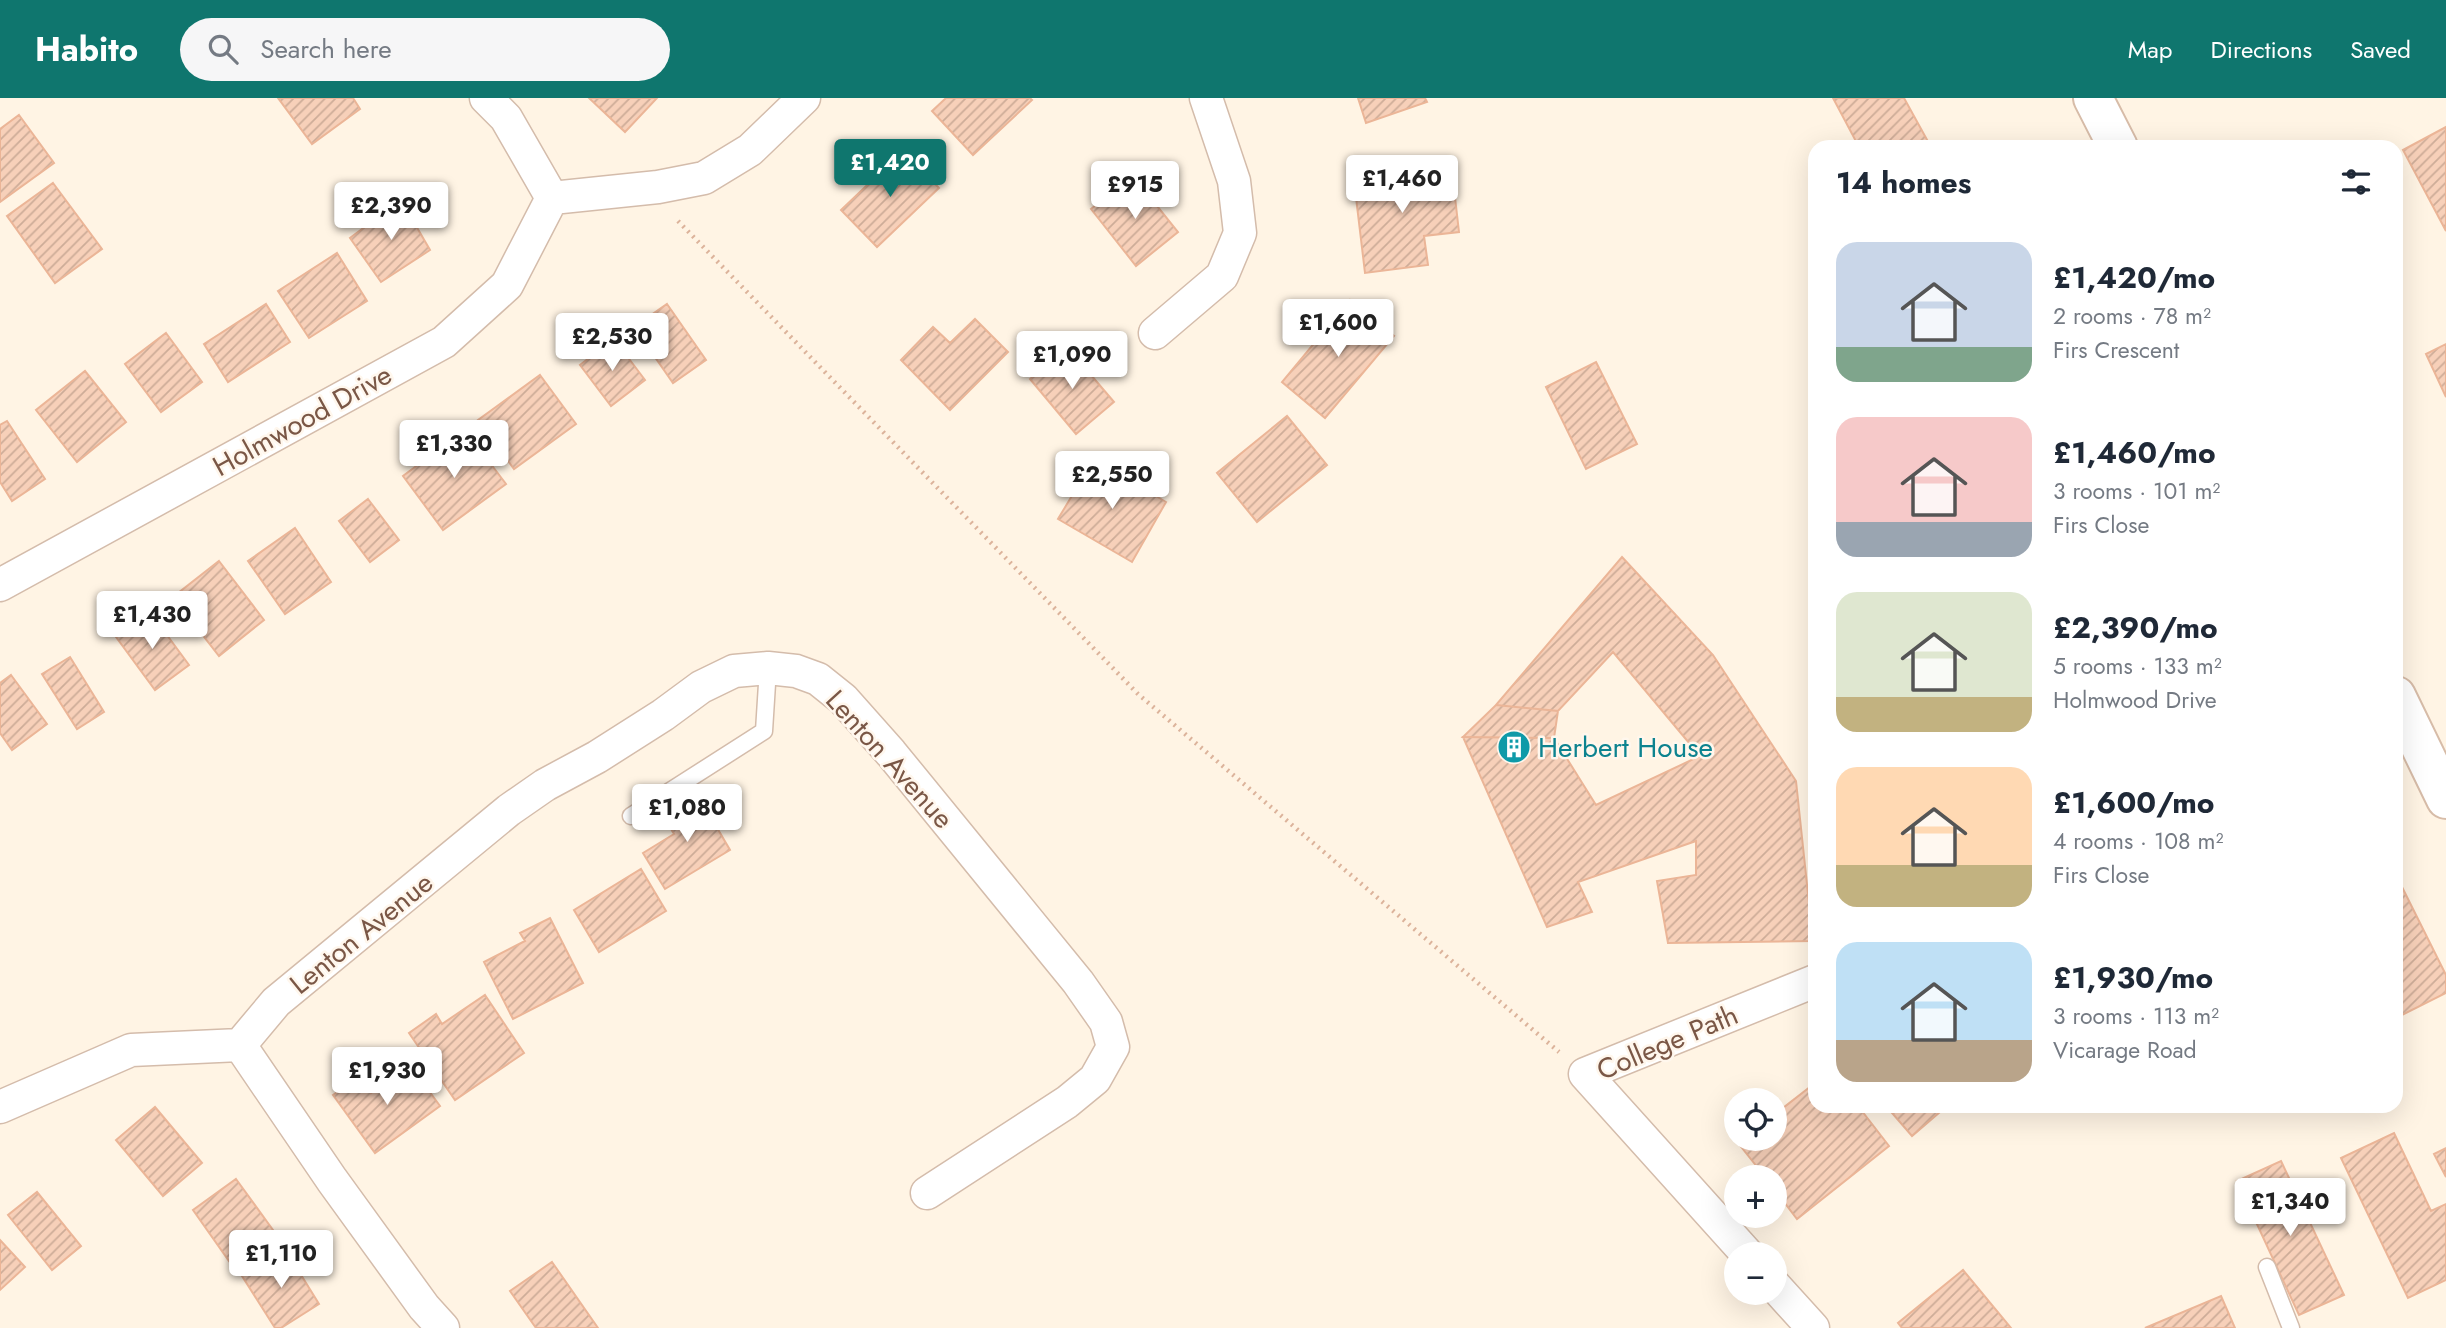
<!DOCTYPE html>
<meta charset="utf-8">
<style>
:root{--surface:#fff;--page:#f6f6f7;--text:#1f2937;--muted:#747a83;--accent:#0f766e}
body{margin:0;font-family:Jost,sans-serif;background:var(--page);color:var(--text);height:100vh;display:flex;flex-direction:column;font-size:26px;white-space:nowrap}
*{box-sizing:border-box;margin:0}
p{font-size:23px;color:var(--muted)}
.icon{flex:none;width:38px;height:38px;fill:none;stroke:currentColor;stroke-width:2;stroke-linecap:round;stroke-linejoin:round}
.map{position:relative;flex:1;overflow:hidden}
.side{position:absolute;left:1808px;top:42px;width:595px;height:973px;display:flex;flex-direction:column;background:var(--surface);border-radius:21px;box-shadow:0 7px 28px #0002}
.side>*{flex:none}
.buttons{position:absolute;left:1724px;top:990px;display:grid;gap:14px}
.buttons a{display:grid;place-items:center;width:63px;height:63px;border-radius:50%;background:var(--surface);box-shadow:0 7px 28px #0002;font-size:35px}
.price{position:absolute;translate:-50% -60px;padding:0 16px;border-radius:7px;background:#fff;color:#222;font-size:23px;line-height:46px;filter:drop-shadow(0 2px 4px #0008)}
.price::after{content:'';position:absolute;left:50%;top:42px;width:21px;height:16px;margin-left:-10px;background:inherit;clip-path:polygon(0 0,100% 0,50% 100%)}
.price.active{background:var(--accent);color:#fff}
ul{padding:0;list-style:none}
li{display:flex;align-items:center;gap:21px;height:175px;padding:0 28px}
li span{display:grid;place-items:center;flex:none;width:196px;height:140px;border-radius:21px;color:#555}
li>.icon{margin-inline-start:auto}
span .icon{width:84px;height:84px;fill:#fffc;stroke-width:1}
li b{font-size:30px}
h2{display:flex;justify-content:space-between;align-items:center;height:84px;padding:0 28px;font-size:30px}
header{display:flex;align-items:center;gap:42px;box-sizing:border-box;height:98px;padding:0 35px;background:var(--accent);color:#fff}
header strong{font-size:33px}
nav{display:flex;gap:38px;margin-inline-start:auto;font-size:24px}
.search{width:490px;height:63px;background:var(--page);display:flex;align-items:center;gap:18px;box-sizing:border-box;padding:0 24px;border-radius:38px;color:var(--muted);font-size:26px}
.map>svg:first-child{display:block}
.building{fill:url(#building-hatch);stroke:#ebb597;stroke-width:2}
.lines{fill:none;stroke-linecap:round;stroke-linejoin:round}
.lane-casing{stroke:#d4bcab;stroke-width:19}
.street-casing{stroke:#d4bcab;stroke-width:35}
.secondary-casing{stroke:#d7bca8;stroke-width:42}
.path{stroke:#dcb39b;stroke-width:4.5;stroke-dasharray:2 5;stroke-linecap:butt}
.lane{stroke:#fff;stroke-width:16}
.street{stroke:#fff;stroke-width:32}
.secondary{stroke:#fff;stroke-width:38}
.labels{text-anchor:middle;stroke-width:5;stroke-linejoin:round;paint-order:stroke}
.street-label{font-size:28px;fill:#7a5746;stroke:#fff7ed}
.culture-label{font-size:28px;fill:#0d838f;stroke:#fff7ed;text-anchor:start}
</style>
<header>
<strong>Habito</strong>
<div class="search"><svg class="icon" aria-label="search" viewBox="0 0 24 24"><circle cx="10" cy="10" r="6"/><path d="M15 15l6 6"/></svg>Search here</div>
<nav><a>Map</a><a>Directions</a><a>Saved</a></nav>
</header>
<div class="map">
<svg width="2446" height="1230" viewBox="0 0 2446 1230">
<defs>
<pattern id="building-hatch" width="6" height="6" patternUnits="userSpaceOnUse" patternTransform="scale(1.75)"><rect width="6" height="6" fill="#f7d0b9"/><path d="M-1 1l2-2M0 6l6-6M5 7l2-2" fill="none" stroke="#cdac98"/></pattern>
</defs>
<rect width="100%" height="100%" fill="#fff4e4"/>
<path class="building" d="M 278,0 L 353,0 L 360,11 L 312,46 Z
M 589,0 L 657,0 L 625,34 Z
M 946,0 L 1030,0 L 1032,2 L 973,57 L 932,13 Z
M 1358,0 L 1425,0 L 1427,4 L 1366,25 Z
M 1833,0 L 1904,0 L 1931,49 L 1859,49 Z
M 19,17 L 54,65 L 0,104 L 0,31 Z
M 2446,29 L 2446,133 L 2403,52 Z
M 903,53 L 939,90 L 877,149 L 841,112 Z
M 1411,67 L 1412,78 L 1452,73 L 1459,134 L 1424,138 L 1428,167 L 1365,175 L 1353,74 Z
M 1133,78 L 1178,134 L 1136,168 L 1091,111 Z
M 53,85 L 102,151 L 55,185 L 7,118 Z
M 401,102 L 430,152 L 381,184 L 350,140 Z
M 337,155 L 367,203 L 309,240 L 278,193 Z
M 1350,202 L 1394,238 L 1325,320 L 1282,284 Z
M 266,206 L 290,244 L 228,284 L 204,246 Z
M 667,206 L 706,262 L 673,285 L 634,229 Z
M 975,221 L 1008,254 L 950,312 L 901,262 L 933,229 L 950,245 Z
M 166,235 L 202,284 L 161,314 L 125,266 Z
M 614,241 L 645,282 L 611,308 L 580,267 Z
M 2446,246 L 2446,299 L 2426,256 Z
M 1067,249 L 1114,304 L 1076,336 L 1030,281 Z
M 1596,264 L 1637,346 L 1586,371 L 1546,289 Z
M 85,273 L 126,324 L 77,364 L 36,312 Z
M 540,277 L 576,326 L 514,371 L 478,322 Z
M 1287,318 L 1327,367 L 1257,424 L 1217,375 Z
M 7,323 L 45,381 L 12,403 L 0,384 L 0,327 Z
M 465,332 L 506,386 L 443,432 L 403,378 Z
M 1094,361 L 1166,404 L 1132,464 L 1058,421 Z
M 368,401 L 399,442 L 370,464 L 339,423 Z
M 295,430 L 331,484 L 285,516 L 248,463 Z
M 1622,459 L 1713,557 L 1796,683 L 1813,843 L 1668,845 L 1657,783 L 1696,777 L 1696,743 L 1578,784 L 1592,814 L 1547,829 L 1463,639 L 1554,640 L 1596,707 L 1700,658 L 1613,554 L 1558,613 L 1496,607 Z
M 219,463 L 264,522 L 219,558 L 173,499 Z
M 150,514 L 189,567 L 155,592 L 116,539 Z
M 70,559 L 104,614 L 77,631 L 42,576 Z
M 11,577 L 47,626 L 12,652 L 0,635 L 0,585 Z
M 1496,607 L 1558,613 L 1554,640 L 1463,639 Z
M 699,699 L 730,752 L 665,791 L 643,755 L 674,736 L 664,719 Z
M 641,771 L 666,813 L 599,854 L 574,812 Z
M 2396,777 L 2446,877 L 2446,895 L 2396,920 Z
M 550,820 L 583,885 L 513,921 L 484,864 L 525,843 L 520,835 Z
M 485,897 L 524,955 L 455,1002 L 409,935 L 436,916 L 442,926 Z
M 410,967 L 440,1008 L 375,1055 L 333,997 L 359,979 L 371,995 Z
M 1815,985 L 1815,1008 L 1858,1008 L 1889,1048 L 1797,1121 L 1774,1091 L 1774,1080 L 1766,1080 L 1738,1045 L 1743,1041 L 1774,1041 L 1774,1017 Z
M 1886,1008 L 1947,1008 L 1912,1038 Z
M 155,1009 L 202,1065 L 163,1098 L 116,1042 Z
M 2394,1035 L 2431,1113 L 2446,1106 L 2446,1182 L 2408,1200 L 2341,1060 Z
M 2446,1050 L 2446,1079 L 2434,1056 Z
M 2281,1063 L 2344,1197 L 2299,1217 L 2237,1083 Z
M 236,1081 L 273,1132 L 229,1163 L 193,1112 Z
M 37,1094 L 81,1148 L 52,1172 L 8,1117 Z
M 0,1142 L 25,1169 L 0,1192 Z
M 285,1151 L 319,1206 L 281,1230 L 275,1230 L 242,1178 Z
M 552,1164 L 598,1230 L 536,1230 L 510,1193 Z
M 1963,1172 L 2011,1230 L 1902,1230 L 1898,1225 Z
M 2221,1198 L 2235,1230 L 2145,1230 Z"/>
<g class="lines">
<defs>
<path id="lane" d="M 631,718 L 764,633 L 768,570
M 2267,1169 L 2291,1230"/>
<path id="street" d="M 486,0 L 506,20 L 552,100
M 552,100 L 658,89 L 704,80 L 750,52 L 804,0
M 1155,235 L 1222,178 L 1240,135 L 1234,83 L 1206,0
M 0,487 L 444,244 L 507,187 L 552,100
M 240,947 L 276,904 L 509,712 L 545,687 L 597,659 L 663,617 L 701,589 L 734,573 L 768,570 L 796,573 L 818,581 L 843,601 L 891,655 L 1078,884 L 1106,924 L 1113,949 L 1095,981 L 1067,1004 L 927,1095
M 0,1009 L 131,952 L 240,947 L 332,1082 L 424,1209 L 443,1230
M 1748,1157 L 1585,976 L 1815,883
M 1774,1187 L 1813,1230"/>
<path id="secondary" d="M 2093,0 L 2118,49
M 2396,598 L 2446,701"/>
</defs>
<use href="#lane" class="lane-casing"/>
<use href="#street" class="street-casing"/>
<use href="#secondary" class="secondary-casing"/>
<path class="path" d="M 678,123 L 1138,596 L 1559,954"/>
<use href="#lane" class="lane"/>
<use href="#street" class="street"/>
<use href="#secondary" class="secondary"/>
</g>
<defs>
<symbol id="building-disc" viewBox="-11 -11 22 22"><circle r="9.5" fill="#0f9aa8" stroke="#fff7ed"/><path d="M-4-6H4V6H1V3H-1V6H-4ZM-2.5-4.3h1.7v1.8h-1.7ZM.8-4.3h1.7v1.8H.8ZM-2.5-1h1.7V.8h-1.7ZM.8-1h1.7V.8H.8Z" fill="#fff"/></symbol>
</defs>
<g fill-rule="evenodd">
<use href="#building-disc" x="1495" y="630" width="38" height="38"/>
</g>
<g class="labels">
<g class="street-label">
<text transform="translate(302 322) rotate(-29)" y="10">Holmwood Drive</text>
<text transform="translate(890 661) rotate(48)" y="10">Lenton Avenue</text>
<text transform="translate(361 835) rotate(-39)" y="10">Lenton Avenue</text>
<text transform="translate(1667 944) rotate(-23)" y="10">College Path</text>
</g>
<g class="culture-label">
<text x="1538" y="659">Herbert House</text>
</g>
</g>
</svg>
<div class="buttons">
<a><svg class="icon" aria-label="locate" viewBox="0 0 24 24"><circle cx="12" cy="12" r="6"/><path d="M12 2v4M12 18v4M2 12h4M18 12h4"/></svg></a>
<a>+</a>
<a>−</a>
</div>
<b class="price active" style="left:890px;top:101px">£1,420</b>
<b class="price" style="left:1402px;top:117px">£1,460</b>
<b class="price" style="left:1135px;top:123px">£915</b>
<b class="price" style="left:391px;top:144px">£2,390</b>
<b class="price" style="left:1338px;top:261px">£1,600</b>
<b class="price" style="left:612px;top:275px">£2,530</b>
<b class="price" style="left:1072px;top:293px">£1,090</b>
<b class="price" style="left:454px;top:382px">£1,330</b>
<b class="price" style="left:1112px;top:413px">£2,550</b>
<b class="price" style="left:152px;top:553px">£1,430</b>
<b class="price" style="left:687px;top:746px">£1,080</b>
<b class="price" style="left:387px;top:1009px">£1,930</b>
<b class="price" style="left:2290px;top:1140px">£1,340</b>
<b class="price" style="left:281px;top:1192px">£1,110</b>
<section class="side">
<h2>14 homes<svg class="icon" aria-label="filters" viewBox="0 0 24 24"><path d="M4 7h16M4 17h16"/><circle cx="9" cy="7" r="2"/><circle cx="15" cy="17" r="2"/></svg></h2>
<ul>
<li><span style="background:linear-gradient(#c9d6e8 75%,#7fa58c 0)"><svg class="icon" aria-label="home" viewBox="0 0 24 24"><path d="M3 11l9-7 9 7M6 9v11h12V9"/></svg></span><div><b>£1,420/mo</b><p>2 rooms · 78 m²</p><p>Firs Crescent</p></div></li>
<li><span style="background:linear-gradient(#f6c9c9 75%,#9aa5b1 0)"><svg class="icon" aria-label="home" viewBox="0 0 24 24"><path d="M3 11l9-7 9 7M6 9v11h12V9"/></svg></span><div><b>£1,460/mo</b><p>3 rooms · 101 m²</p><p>Firs Close</p></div></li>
<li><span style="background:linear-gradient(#dfe7d0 75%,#c2b280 0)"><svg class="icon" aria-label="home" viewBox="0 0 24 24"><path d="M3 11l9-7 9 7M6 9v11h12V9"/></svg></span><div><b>£2,390/mo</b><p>5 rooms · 133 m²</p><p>Holmwood Drive</p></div></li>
<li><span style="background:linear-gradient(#ffd9b3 70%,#c2b280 0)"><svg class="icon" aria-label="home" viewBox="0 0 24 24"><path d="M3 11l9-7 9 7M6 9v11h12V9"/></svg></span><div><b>£1,600/mo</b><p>4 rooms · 108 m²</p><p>Firs Close</p></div></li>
<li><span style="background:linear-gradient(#bfe0f5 70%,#b9a48a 0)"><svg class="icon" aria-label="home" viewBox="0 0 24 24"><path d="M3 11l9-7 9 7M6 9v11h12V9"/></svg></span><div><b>£1,930/mo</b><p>3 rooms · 113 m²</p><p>Vicarage Road</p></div></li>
</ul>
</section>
</div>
